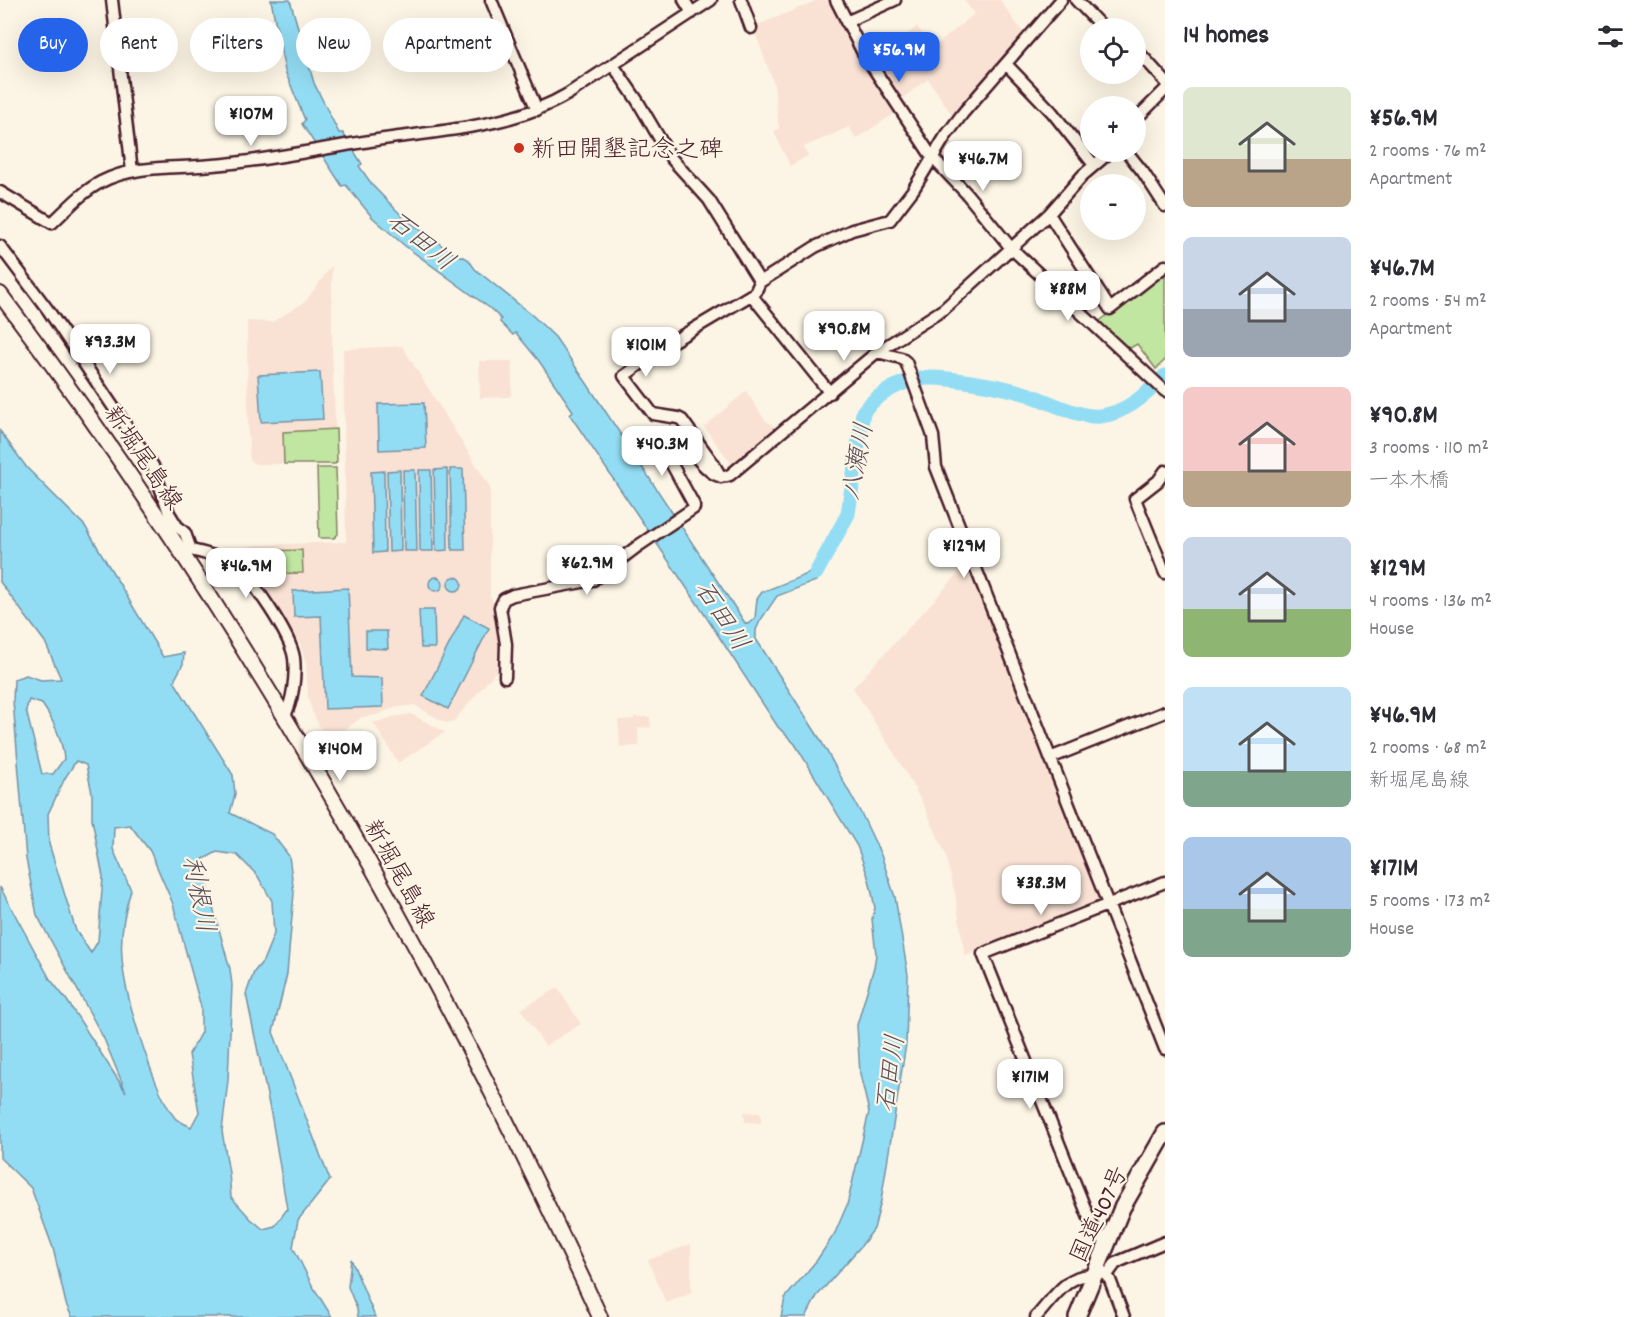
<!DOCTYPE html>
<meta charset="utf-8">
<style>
:root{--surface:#fff;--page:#f2f2f3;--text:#2b2b33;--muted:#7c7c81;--accent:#2563eb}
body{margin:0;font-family:Dekko,"Klee One",sans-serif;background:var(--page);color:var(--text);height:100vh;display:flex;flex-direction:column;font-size:22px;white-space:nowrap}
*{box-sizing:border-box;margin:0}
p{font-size:20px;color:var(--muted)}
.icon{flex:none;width:33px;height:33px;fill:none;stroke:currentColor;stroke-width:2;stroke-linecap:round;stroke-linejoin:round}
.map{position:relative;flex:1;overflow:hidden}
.sheet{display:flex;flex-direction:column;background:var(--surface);width:480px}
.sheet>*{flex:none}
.banner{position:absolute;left:18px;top:18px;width:570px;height:54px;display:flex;gap:12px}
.tools{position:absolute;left:1080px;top:18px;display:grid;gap:12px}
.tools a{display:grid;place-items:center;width:66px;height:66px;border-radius:50%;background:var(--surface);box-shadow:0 6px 24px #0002;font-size:30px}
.price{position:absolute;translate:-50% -51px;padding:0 14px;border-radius:12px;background:#fff;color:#222;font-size:20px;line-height:39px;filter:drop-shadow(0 2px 3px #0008)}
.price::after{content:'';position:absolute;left:50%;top:36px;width:18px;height:14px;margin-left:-9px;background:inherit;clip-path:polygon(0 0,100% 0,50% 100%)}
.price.selected{background:var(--accent);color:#fff}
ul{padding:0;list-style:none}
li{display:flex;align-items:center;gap:18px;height:150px;padding:0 18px}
li span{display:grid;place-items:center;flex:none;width:168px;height:120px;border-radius:9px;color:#555}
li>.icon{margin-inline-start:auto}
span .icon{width:72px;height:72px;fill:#fffc;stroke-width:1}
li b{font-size:26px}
h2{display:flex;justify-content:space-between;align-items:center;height:72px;padding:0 18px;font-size:26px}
.tag{padding:0 21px;border-radius:27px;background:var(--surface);box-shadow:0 6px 24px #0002;font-size:21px;line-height:54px}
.tag.selected{background:var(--accent);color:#fff}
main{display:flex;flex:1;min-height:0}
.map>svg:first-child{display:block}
.built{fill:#f9e2d4}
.green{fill:#c0e6a1;stroke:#858266;stroke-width:1.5}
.water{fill:#93ddf4;stroke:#7691a4;stroke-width:1.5;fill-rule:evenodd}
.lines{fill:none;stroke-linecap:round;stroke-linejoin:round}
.river{stroke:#93ddf4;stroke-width:15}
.minor-casing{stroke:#4a1f2b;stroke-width:15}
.major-casing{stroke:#4a1f2b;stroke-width:18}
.highway-casing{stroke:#4a1f2b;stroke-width:20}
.minor{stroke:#fcf5e5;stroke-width:10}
.major{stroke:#fcf5e5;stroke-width:14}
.highway{stroke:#fcf5e5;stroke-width:15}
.poi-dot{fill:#c8321e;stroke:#fcf5e5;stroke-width:2}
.labels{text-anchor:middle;stroke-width:4.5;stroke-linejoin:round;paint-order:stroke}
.poi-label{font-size:24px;fill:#4a1f2b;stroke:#fcf5e5;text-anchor:start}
.street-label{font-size:24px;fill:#4a1f2b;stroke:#fcf5e5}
.water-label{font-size:26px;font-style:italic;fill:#5c4e5d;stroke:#fcf5e5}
</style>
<main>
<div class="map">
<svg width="1165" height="1317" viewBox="0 0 1165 1317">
<rect width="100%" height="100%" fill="#fcf5e5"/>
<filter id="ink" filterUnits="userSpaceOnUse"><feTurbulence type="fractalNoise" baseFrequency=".0167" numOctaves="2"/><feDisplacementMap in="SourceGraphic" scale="12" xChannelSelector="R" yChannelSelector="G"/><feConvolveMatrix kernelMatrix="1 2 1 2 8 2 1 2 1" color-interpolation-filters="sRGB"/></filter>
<g filter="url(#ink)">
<path class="built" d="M 818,0 L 832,0 L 897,112 L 856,139 L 849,127 L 804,147 L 808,156 L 790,166 L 775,134 L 775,130 L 779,129 L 774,84 L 753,27 Z
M 964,0 L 1000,0 L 1026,37 L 954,118 L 928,79 L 898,102 L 874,64 L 917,26 L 933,48 L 974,14 Z
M 332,265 L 332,350 L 337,461 L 335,464 L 256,464 L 250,461 L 248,434 L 247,321 L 272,322 L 305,302 Z
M 402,346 L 490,487 L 490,596 L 494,604 L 502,656 L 498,669 L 454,721 L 446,723 L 414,705 L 393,708 L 377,715 L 362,717 L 338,735 L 328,739 L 321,730 L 312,711 L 308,697 L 306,664 L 300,644 L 236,560 L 236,554 L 240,549 L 255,545 L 346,542 L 343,349 Z
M 512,361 L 512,394 L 509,397 L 480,398 L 479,361 Z
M 746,391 L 765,420 L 778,429 L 733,466 L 704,427 Z
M 969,562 L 1101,898 L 1100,902 L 965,956 L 955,894 L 945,853 L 925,808 L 905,771 L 853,688 Z
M 411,714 L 445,732 L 398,763 L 373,722 L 384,721 L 392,717 Z
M 634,717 L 650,717 L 651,727 L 638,728 L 639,746 L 620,747 L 618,720 L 634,719 Z
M 558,988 L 581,1024 L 545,1046 L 521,1009 Z
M 744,1112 L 761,1113 L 761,1123 L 745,1122 Z
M 691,1244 L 691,1293 L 666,1303 L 648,1260 Z"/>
<path class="green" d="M 1165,271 L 1165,360 L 1156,369 L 1137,344 L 1127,350 L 1097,323 Z
M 336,429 L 337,461 L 335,464 L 284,464 L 283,432 Z
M 317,468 L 336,468 L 338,534 L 334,538 L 319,538 Z
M 302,550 L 303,573 L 262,574 L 260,551 Z"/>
<path class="water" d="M 271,0 L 290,0 L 314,83 L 339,133 L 343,133 L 362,164 L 359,166 L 373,186 L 404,218 L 451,252 L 468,259 L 475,269 L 533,316 L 555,337 L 586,382 L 745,623 L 748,624 L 755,618 L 757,599 L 762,592 L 810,573 L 818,562 L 832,551 L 816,581 L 777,596 L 760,621 L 756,630 L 756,639 L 820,739 L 863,817 L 881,855 L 895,897 L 908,975 L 906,1044 L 881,1201 L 874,1229 L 861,1246 L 817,1296 L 806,1317 L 781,1317 L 785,1298 L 817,1260 L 835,1233 L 847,1205 L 869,1112 L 860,1074 L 857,1025 L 874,967 L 876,954 L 872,919 L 875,908 L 869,879 L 857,846 L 795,744 L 778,727 L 699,606 L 570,415 L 573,411 L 539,361 L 516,333 L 513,335 L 500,322 L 501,319 L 491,309 L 405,246 L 372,217 L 346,185 L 342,186 L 302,124 L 305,120 L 285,71 Z
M 320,372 L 323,419 L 261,422 L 258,375 Z
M 424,403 L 426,448 L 379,450 L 378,404 Z
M 0,431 L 27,468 L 85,526 L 163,657 L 184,653 L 183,664 L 174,681 L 233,775 L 235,794 L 230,813 L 272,834 L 289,856 L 294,893 L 287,974 L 273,1032 L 330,1180 L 298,1220 L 293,1247 L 312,1285 L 332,1317 L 72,1317 L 66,1304 L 53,1248 L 31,1188 L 0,1158 L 0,887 L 50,979 L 66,999 L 126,1092 L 104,1039 L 37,915 L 26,859 L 13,701 L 14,679 L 26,675 L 41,680 L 61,679 L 45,642 L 0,582 ZM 29,700 L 42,704 C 54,721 62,738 64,759 L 53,774 L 42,774 L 26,710 ZM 76,761 L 86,765 L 92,793 L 92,819 L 103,877 L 98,941 L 91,953 L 76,931 L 49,844 L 48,814 L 65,778 ZM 130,825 L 150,851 L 173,904 L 201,1007 L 201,1032 L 189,1054 L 199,1112 L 191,1127 C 186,1124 179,1122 175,1118 C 153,1089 124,994 122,958 C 120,934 124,912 131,890 L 113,849 L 114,827 ZM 217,852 L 237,855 L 257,875 L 272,901 L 274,934 L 263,961 L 254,972 L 246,994 L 272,1119 L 287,1209 L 275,1226 L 263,1229 L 251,1219 L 231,1197 L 229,1173 L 222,1131 L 228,1080 L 232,985 L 230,969 L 200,861 Z
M 447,469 L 448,550 L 436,551 L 434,470 Z
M 450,469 L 463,469 L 465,550 L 452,550 Z
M 400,470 L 401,551 L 389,552 L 387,471 Z
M 403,470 L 415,470 L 417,551 L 404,551 Z
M 419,470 L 431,470 L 433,551 L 420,551 Z
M 384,471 L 385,552 L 373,553 L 371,472 Z
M429 584a7 7 0 1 1 14 0a7 7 0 1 1-14 0Z
M448 584a7 7 0 1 1 14 0a7 7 0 1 1-14 0Z
M 348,588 L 352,677 L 382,678 L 383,707 L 325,709 L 321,616 L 294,617 L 293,591 Z
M 419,610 L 434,610 L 435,648 L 421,648 Z
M 464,615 L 489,628 L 448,709 L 423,696 Z
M 366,631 L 387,631 L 388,649 L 366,648 Z
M 351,1259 L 375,1317 L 358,1317 L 357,1309 L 348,1287 Z"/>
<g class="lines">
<path class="river" d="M 816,573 L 848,514 L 863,412 C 874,397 895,385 912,380 C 936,373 1006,387 1030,395 C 1049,402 1080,418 1100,416 C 1127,413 1146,394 1165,376"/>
<defs>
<path id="minor" d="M 112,0 L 132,171
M 491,0 L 537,110
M 684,0 L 692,13
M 741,0 L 751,28
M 836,0 L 862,51 L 932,157 L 966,193 L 1011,248 L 1165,391
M 1076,0 L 1103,28
M 846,22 L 895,0
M 1136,49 L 1165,81
M 1006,64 L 1052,112 L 1094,165
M 613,65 L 637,100 L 671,158 L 709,200 L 760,282
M 1136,119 L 1165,90
M 1127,152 L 1143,172 L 1165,206
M 0,192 L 52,223 C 67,209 82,192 101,182 C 136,164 175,169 213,165 C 266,161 318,149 370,141 C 436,131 511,128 568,94 L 711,0
M 1049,214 L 1110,309 L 1165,266
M 0,246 L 48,310 L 153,466 L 169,513 L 177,526 L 185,533 L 191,550
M 1075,308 L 1097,292
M 877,352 L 901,358 L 906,362 L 933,436 L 936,467 L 1165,1049
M 830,393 L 753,297 L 760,282 L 815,247 L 852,230 L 890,220 L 913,190 L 945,137 L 963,113 L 1061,0
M 1165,471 L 1158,481 L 1135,499 L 1165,573
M 721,477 L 713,463 L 682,420 L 678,418 L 653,414 L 624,376 L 670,343 L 756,292
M 185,554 L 191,550 C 204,553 223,557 235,565 C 252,578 291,636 294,658 C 296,675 293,702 284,717
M 505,677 L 506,644 L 500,607 L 504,599 L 513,595 L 593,580 L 638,546 L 694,508 L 694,505 L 665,452 L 661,440 L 665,436 L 670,434 C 690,440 707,485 730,475 L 877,352 L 944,309 L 1049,214 L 1083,175 L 1110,152
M 1050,758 L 1165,712
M 1107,1242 L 1095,1233 L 1093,1228 L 983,954 L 1165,882
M 1103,1272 L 1110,1280 L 1124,1317
M 1107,1275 L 1115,1264 L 1120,1261 L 1165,1242
M 1036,1317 C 1051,1301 1069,1271 1093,1276"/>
<path id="major" d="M 0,294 C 237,608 436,960 600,1317"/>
<path id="highway" d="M 1077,1317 L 1122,1208 L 1165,1133"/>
</defs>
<use href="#minor" class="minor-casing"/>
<use href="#major" class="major-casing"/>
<use href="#highway" class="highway-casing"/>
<use href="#minor" class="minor"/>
<use href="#major" class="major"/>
<use href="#highway" class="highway"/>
</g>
</g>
<circle class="poi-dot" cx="519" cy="148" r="6"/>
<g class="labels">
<g class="poi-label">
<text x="531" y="156">新田開墾記念之碑</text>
</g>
<g class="street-label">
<text transform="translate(144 457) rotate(56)" y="8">新堀尾島線</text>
<text transform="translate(400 873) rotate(61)" y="8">新堀尾島線</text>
<text transform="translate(1098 1214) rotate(-65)" y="8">国道407号</text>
</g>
<g class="water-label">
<text transform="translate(422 240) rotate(39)" y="9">石田川</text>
<text transform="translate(856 461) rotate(-79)" y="9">八瀬川</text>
<text transform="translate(723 615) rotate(57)" y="9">石田川</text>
<text transform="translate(200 894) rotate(79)" y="9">利根川</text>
<text transform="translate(889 1073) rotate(-82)" y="9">石田川</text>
</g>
</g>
</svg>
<div class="tools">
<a><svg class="icon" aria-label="locate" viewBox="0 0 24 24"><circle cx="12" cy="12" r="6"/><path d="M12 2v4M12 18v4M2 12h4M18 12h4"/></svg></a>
<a>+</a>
<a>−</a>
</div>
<b class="price selected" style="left:899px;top:83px">¥56.9M</b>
<b class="price" style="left:251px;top:147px">¥107M</b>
<b class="price" style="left:983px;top:192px">¥46.7M</b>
<b class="price" style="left:1068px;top:322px">¥88M</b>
<b class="price" style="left:844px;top:362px">¥90.8M</b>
<b class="price" style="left:110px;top:375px">¥93.3M</b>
<b class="price" style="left:646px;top:378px">¥101M</b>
<b class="price" style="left:662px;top:477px">¥40.3M</b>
<b class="price" style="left:964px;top:579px">¥129M</b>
<b class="price" style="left:587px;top:596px">¥62.9M</b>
<b class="price" style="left:246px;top:599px">¥46.9M</b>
<b class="price" style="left:340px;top:782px">¥140M</b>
<b class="price" style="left:1041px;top:916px">¥38.3M</b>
<b class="price" style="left:1030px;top:1110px">¥171M</b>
<div class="banner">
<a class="tag selected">Buy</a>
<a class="tag">Rent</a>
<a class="tag">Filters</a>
<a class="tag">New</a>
<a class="tag">Apartment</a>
</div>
</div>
<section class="sheet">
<h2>14 homes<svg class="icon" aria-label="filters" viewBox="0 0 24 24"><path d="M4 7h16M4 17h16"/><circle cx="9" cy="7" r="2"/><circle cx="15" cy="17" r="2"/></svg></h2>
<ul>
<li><span style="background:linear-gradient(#dfe7d0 60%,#b9a48a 0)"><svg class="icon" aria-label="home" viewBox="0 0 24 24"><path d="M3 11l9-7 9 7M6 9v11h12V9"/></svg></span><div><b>¥56.9M</b><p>2 rooms · 76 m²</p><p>Apartment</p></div></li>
<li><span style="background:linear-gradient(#c9d6e8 60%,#9aa5b1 0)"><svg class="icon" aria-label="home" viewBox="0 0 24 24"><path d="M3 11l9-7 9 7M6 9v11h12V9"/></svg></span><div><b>¥46.7M</b><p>2 rooms · 54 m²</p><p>Apartment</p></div></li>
<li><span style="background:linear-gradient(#f6c9c9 70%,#b9a48a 0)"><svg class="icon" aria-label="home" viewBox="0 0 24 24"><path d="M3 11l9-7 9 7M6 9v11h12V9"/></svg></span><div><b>¥90.8M</b><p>3 rooms · 110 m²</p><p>一本木橋</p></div></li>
<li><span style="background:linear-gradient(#c9d6e8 60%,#8fb573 0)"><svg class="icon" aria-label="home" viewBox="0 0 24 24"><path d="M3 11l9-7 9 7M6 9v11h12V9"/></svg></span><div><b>¥129M</b><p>4 rooms · 136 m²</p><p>House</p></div></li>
<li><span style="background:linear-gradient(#bfe0f5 70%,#7fa58c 0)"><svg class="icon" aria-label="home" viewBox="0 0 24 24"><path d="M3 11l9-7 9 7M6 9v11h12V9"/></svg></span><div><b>¥46.9M</b><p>2 rooms · 68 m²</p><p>新堀尾島線</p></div></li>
<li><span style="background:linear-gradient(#a9c7e8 60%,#7fa58c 0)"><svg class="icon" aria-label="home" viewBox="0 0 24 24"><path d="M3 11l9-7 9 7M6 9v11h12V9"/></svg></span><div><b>¥171M</b><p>5 rooms · 173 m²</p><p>House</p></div></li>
</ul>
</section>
</main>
